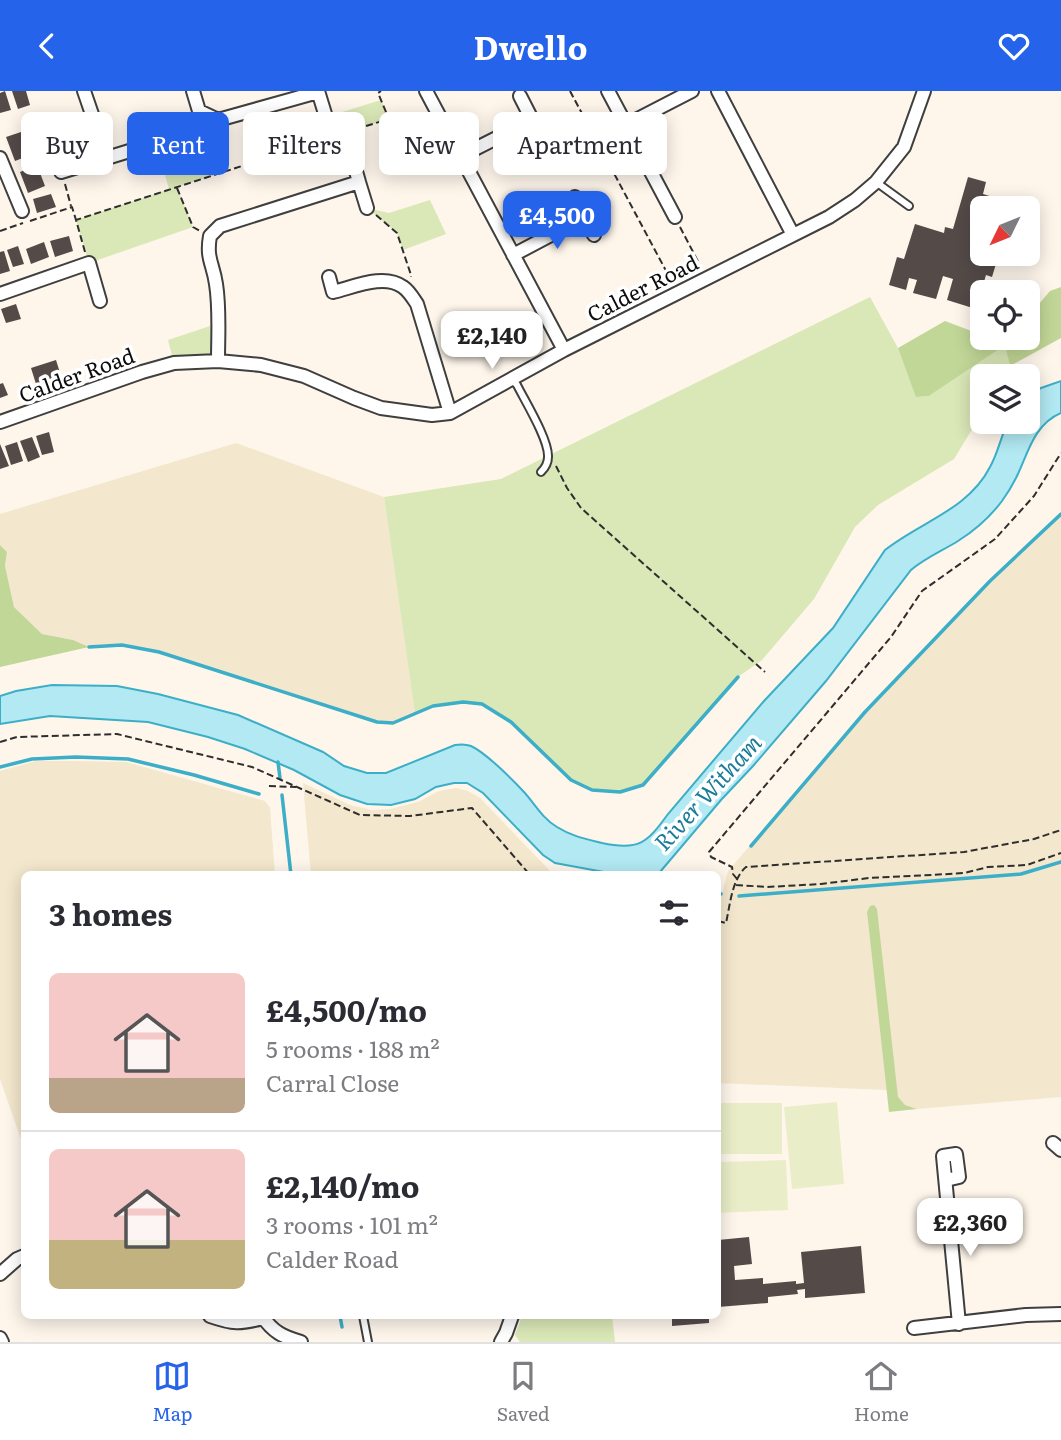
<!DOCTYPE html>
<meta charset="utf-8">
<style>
:root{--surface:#fff;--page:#f7f7f7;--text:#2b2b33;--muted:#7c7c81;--line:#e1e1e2;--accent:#2563eb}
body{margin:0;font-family:Literata,serif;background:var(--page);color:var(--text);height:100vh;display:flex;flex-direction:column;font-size:26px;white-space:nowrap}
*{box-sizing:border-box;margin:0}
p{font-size:23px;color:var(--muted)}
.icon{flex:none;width:38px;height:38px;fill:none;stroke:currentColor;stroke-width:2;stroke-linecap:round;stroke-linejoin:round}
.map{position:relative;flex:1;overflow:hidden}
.side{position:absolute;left:21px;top:780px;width:700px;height:448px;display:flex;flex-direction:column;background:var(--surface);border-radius:10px;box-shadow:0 4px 18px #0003}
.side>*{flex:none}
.banner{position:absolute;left:21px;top:21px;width:700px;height:63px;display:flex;gap:14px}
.needle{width:46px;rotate:227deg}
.fabs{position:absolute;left:970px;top:105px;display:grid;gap:14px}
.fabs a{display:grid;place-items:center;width:70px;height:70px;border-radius:10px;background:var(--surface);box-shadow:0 4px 18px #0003;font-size:35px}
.price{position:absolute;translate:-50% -60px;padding:0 16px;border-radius:14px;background:#fff;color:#222;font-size:23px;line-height:46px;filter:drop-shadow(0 2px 4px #0008)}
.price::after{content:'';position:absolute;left:50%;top:42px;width:21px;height:16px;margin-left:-10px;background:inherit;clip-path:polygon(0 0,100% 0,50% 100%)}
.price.current{background:var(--accent);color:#fff}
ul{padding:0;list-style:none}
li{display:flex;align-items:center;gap:21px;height:175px;padding:0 28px}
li+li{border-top:2px solid var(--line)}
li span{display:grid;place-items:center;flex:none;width:196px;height:140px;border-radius:10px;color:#555}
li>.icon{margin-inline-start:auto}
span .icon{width:84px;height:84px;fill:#fffc;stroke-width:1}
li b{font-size:30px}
h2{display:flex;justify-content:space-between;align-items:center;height:84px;padding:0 28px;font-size:30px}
.chip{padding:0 24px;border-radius:10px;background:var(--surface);box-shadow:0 4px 18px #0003;font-size:24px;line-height:63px}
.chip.current{background:var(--accent);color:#fff}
header{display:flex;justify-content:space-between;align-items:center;height:91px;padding:0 28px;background:var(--accent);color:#fff;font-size:32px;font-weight:700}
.menu{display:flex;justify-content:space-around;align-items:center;height:98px;border-top:2px solid var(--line);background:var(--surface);font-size:19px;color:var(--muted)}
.menu a{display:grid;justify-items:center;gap:4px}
.menu .current{color:var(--accent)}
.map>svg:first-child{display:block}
.farmland{fill:#f3e7cd}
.green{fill:#dae7b7}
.forest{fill:#c1d797}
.pitch{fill:#e9eec8}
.water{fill:#b2e9f3;stroke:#3caec7;stroke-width:2}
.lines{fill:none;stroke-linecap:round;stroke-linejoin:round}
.stream{stroke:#3caec7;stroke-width:3.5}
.building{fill:#544b49}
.service-casing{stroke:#3f3f3f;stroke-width:10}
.minor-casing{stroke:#3f3f3f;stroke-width:16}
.path{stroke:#2e2e2e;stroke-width:2;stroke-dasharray:7 3.5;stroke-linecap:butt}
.service{stroke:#fff;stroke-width:6}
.minor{stroke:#fff;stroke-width:12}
.labels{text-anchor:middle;stroke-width:7;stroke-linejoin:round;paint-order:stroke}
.street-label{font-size:21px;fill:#0c0c0c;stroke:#fff}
.water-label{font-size:23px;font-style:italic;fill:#1b7c98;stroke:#fff}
</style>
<header><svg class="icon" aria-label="back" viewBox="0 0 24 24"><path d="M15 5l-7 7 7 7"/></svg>Dwello<svg class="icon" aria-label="heart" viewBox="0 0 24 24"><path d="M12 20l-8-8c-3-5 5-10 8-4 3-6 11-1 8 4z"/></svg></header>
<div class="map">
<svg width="1061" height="1251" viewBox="0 0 1061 1251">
<rect width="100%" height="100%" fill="#fef6eb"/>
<path class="farmland" d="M 236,352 L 384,406 L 415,623 L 393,632 L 377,631 L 159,561 L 122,554 L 89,556 L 73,549 L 42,543 L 14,516 L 5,475 L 7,461 L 0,454 L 0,423 Z
M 1061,423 L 1061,1006 L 917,1018 L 905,1014 L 898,1007 L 867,821 L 887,999 L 718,992 L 718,817 L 728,780 L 865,621 L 990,490 Z
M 36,670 L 74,670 L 126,671 L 265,710 L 270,717 L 275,784 L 24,784 L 24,1057 L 0,988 L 0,680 Z
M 303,692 L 350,714 L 372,719 L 390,718 L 418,711 L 439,700 L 456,697 L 468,700 L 480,707 L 554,784 L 311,784 Z"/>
<path class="green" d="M 381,9 L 389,28 L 332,46 L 326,26 Z
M 210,54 L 219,83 L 177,96 L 193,136 L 89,172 L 76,129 L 169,98 L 161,70 Z
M 430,109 L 446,143 L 403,159 L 397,142 L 367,117 L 389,122 Z
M 870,206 L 898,257 L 917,306 L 929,305 L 1006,253 L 1010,275 L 1004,285 L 982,285 L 982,322 L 954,368 L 878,414 L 855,436 L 814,508 L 762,569 L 738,586 L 643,694 L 620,701 L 592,699 L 571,689 L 511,631 L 483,613 L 463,611 L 433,615 L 415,623 L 384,406 L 501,388 Z
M 219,232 L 218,270 L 174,272 L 168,249 Z
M 522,1225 L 612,1225 L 615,1251 L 520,1251 L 515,1244 Z"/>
<path class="forest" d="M 1061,196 L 1061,247 L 1010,275 L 1005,254 L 929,305 L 916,306 L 898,257 L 945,230 L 982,244 L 982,247 L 988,247 L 1005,253 L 1011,247 L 1027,247 L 1027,227 L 1050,200 Z
M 0,454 L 7,461 L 5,475 L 14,516 L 42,543 L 73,549 L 89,556 L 0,576 Z
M 874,814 L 877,818 L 898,1006 L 905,1014 L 917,1018 L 889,1021 L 867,821 L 870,815 Z"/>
<path class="pitch" d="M 837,1011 L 844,1093 L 792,1098 L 784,1016 Z
M 718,1012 L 782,1012 L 782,1063 L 718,1063 Z
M 786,1069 L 788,1119 L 718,1122 L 718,1071 Z"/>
<path class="water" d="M 1061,290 L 1061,322 C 1033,334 1028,363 1016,387 C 1012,395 1007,403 1002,410 C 990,426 974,440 958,450 C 942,460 925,467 911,479 L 826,590 L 753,675 L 721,709 L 660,781 L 647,784 L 620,784 L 555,772 L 543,764 L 483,702 L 467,692 L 454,692 L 436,696 L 415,708 L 391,714 L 367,713 L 340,704 L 294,679 L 245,658 L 208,646 L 148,631 L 50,625 L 0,633 L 0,605 L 16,600 L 52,594 L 117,595 L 158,603 L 238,624 L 323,661 L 344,675 L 367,682 L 386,682 L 455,654 C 461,653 466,653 471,655 C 486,662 512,688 524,701 C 535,713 542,727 557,736 C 571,745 586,748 602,752 C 639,760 647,752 668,723 L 764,610 L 833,537 L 885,459 C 920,431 968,419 990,376 C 998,362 1001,345 1008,331 L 1027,331 L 1027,304 L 1041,297 Z"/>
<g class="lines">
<path class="stream" d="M 89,556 L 122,554 L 159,561 L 377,631 L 393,632 L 433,615 L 463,611 L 482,613 L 511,631 L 571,689 L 592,699 L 620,701 L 643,694 L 738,586
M 278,671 L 280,687
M 0,676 L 32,668 L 76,666 L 128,668 L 194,684 L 259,703
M 282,704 L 291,784
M 751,755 L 865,621 L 990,490 L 1061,423
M 718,802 L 721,803
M 739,805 L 1021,783 L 1061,771
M 340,1225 L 342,1236"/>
</g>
<path class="building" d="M 5,0 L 11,19 L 0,22 L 0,2 Z
M 12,0 L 26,0 L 30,14 L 18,18 Z
M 24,40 L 33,63 L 15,70 L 6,46 Z
M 37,74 L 45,95 L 28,102 L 20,81 Z
M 968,86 L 986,91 L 983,103 L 999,108 L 997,115 L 1004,117 L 982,117 L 982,163 L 999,163 L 992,186 L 986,184 L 976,218 L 947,209 L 953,188 L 943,185 L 936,208 L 913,202 L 917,189 L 909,187 L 906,199 L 889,194 L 897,166 L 904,168 L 915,133 L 944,142 L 945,136 L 953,138 Z
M 51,103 L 56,116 L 37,122 L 33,108 Z
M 69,145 L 73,160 L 55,166 L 50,150 Z
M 44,151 L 49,166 L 31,173 L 26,158 Z
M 18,155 L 24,173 L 13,176 L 7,159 Z
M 4,160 L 10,180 L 0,183 L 0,161 Z
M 16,213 L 21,228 L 6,232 L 1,218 Z
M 56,269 L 61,285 L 36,293 L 31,277 Z
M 3,292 L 8,304 L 0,307 L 0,293 Z
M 49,341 L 54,361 L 42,364 L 36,345 Z
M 32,346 L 40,366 L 28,371 L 20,350 Z
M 17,351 L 23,370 L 11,374 L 5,355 Z
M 0,353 L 9,375 L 0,378 Z
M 749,1146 L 752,1173 L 734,1175 L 735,1189 L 763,1187 L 763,1193 L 796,1190 L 796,1193 L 804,1192 L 801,1161 L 861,1155 L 865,1202 L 805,1207 L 805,1198 L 797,1199 L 798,1203 L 768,1206 L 768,1212 L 718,1216 L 718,1149 Z
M 659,1225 L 709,1225 L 709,1232 L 672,1235 L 672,1227 L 659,1228 Z"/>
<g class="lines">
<defs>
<path id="service" d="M 876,91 L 909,115
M 512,288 L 517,294 C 525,310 549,349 548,366 C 548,372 545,377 541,381
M 363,1225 L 368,1251"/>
<path id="minor" d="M 84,0 L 107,67
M 193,0 L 199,20 L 218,29 L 318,1
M 318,0 L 326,26
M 426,0 L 564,259
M 608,0 L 675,126
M 718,0 L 793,144
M 520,5 L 543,50
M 626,34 L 692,0
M 345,42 L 359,91
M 461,65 L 532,29
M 0,67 L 22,120
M 61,81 L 149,54
M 575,106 L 594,144
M 513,164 L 585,126
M 329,186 L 333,201 C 354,196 384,182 403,196 C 409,200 413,207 417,213 L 450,322
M 0,203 L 89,172 L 100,210
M 218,270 C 218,244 220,218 216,193 C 213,172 206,168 210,145 L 220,135 L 359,91 L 367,117
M 0,331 L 142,281 L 174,272 L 218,270 L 261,274 L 304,285 L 354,307 L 381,317 L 432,324 L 450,322 L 564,259 L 829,126 L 855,109 L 876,91 L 904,56 L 924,0
M 1053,1052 L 1061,1059
M 946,1089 L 959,1086 L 956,1063 L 943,1065 L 959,1233
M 0,1183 L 17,1168 L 24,1165
M 210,1225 C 233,1233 240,1233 263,1227
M 262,1225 C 273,1241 283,1246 301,1251
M 914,1237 L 1026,1224 L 1061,1223
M 0,1247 L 2,1251
M 501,1251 L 506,1242 L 512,1225"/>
</defs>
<use href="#service" class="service-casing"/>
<use href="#minor" class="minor-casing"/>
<path class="path" d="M 570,0 L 672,191
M 204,37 L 218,82
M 356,38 L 389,28 L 378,2 L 381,0
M 65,93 L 71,115
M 177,97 L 193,136 L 200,140
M 376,124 L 397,142 L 411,184 L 411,186
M 30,130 L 72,116 L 76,129
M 680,136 L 702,178
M 0,140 L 23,132
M 85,161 L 76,129 L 334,45
M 556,375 L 567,397 L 581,417 L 765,581
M 0,651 L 17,646 L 117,643 L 252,676 L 360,724 L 410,725 L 472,717 L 530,784
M 269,695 L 296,696
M 737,788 L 733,783 L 732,776 L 711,766 L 709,761 L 891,546 L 922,500 L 995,448 L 1034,405 L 1061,362
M 736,794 L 767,796 L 821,793 L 869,787 L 949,783 L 964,782 L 988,776 L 1027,774 L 1061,762
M 718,830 L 726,832 C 730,814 732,788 746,776 L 964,761 L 1034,748 L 1061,739"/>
<use href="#service" class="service"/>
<use href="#minor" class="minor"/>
</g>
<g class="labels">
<g class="street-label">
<text transform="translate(643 198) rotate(-27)" y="7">Calder Road</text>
<text transform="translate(77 285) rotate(-20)" y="7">Calder Road</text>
</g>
<g class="water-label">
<text transform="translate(708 702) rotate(-48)" y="8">River Witham</text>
</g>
</g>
</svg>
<div class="fabs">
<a><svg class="needle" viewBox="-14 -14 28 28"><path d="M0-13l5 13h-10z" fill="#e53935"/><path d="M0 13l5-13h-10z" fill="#7c7c81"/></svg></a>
<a><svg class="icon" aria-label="locate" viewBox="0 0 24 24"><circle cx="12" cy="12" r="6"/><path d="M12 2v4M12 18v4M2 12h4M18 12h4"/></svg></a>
<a><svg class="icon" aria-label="layers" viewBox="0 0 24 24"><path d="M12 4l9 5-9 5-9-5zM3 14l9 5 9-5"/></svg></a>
</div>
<b class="price current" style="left:557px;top:160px">£4,500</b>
<b class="price" style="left:492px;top:280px">£2,140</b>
<b class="price" style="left:970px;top:1167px">£2,360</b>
<div class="banner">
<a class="chip">Buy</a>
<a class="chip current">Rent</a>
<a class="chip">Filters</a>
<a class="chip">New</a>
<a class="chip">Apartment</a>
</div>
<section class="side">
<h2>3 homes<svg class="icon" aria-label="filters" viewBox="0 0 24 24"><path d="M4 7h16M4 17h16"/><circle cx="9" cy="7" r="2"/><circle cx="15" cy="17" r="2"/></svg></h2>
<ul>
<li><span style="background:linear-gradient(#f6c9c9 75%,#b9a48a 0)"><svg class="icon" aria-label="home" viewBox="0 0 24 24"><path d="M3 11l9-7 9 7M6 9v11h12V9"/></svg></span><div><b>£4,500/mo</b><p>5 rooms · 188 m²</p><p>Carral Close</p></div></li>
<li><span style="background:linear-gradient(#f6c9c9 65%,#c2b280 0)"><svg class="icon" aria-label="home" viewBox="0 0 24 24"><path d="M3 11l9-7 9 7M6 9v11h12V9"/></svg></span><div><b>£2,140/mo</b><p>3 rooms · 101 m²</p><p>Calder Road</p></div></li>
</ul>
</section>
</div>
<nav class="menu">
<a class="current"><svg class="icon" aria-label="map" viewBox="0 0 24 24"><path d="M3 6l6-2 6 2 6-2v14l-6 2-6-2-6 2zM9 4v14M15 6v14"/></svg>Map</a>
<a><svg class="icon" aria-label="saved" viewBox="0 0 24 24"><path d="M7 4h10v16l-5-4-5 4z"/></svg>Saved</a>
<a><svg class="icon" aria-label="home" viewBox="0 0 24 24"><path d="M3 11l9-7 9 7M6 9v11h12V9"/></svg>Home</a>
</nav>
